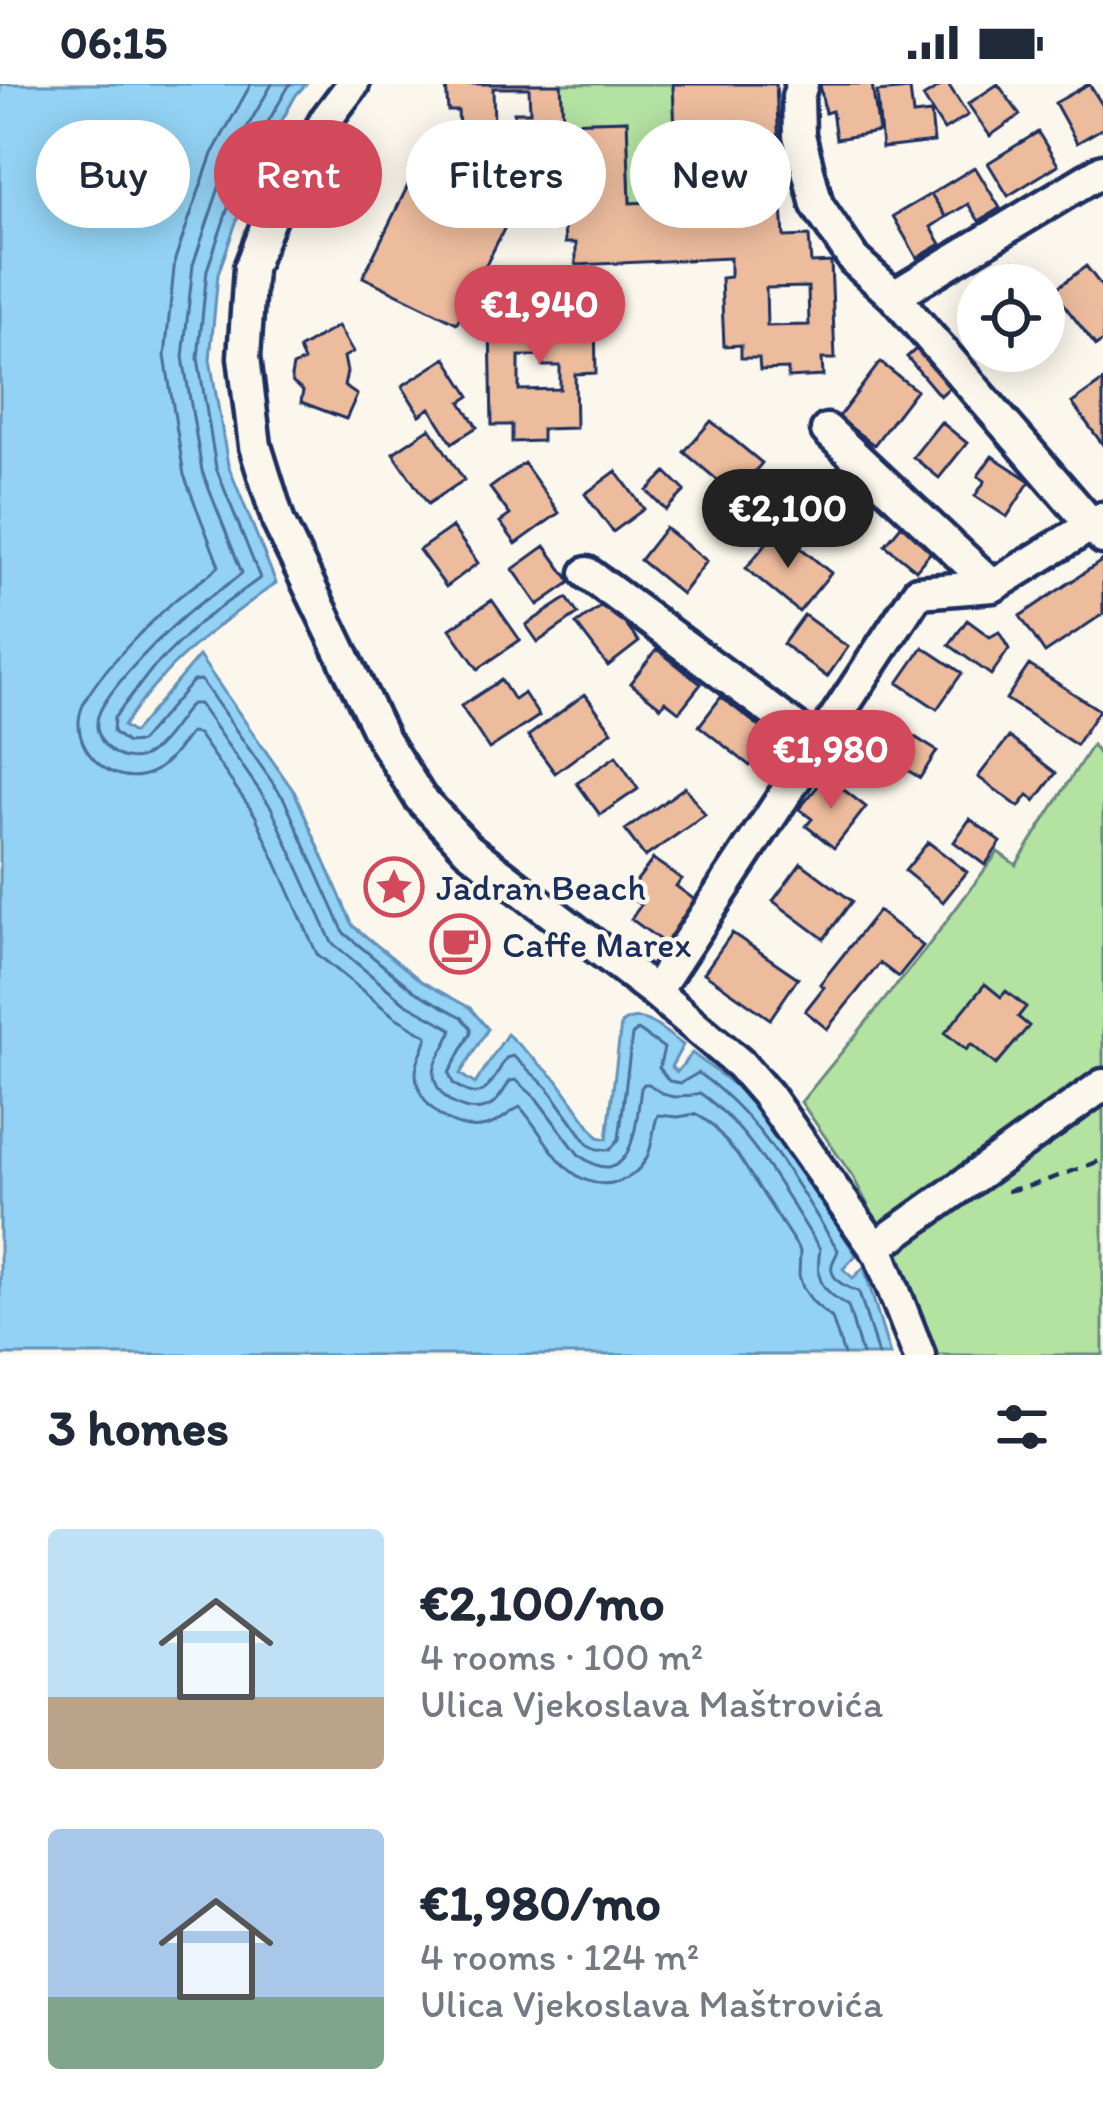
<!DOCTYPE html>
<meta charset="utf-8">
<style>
:root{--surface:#fff;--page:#f2f2f3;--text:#1f2937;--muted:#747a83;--accent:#d1495b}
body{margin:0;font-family:Itim,sans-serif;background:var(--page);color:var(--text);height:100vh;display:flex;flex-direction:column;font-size:45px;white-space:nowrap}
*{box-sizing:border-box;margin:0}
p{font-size:39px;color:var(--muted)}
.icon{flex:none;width:66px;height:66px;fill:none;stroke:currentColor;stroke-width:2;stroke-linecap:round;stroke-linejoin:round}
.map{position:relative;height:1271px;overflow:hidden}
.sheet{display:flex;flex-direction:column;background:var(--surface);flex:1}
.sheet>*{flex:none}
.guide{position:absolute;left:36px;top:36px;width:1032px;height:108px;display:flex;gap:24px}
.buttons{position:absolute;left:957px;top:180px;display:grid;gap:24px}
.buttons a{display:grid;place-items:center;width:108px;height:108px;border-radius:50%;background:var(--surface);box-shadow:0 6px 30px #0003;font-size:60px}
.price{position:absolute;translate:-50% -102px;padding:0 27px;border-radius:42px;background:var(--accent);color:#fff;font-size:39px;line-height:78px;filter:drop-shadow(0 3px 6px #0008)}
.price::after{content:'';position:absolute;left:50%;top:72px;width:36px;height:27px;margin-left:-18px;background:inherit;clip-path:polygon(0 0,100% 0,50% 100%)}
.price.active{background:#222;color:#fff}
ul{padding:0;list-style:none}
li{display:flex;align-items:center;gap:36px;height:300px;padding:0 48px}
li span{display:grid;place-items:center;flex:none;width:336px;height:240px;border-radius:12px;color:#555}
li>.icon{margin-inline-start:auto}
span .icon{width:144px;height:144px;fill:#fffc;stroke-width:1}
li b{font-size:51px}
h2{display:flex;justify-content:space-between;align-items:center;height:144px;padding:0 48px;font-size:51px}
.chip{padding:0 42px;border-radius:54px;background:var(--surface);box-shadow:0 6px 30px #0003;font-size:42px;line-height:108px}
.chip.active{background:var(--accent);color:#fff}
.status{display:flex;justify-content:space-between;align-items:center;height:84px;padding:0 60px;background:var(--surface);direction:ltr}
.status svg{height:33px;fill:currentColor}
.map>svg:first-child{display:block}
.green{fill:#b3e2a1;stroke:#678880;stroke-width:3}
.water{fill:#93d2f4;stroke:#6391b8;stroke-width:3}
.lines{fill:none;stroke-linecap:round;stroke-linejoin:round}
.shore{stroke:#4b709a;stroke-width:3}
.building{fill:#edbc9d;stroke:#1b2f5e;stroke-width:3;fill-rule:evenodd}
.minor-casing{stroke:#1b2f5e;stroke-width:39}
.path{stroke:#1b2f5e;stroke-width:4.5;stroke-dasharray:12 9;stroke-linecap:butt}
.minor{stroke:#fbf7ec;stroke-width:30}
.labels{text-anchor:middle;stroke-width:9;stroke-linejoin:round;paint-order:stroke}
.poi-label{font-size:36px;fill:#1b2f5e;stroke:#fbf7ec;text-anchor:start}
</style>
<div class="status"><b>06:15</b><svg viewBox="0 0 49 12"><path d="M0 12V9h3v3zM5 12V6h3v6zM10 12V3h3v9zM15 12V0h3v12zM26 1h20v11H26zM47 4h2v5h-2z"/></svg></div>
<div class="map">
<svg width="1103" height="1271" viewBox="0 0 1103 1271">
<rect width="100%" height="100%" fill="#fbf7ec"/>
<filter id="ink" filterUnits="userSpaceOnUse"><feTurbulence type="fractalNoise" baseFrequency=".00833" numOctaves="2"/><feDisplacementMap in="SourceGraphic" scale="24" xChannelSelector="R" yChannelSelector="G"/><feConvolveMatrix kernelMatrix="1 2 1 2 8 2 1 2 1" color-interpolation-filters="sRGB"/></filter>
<g filter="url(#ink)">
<path class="green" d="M 561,0 L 673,0 L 678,117 L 630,119 L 627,36 L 563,38 Z
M 1092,661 L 1103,675 L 1103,1271 L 930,1271 L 889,1161 L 853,1093 L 801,1018 L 925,866 L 998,768 L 1016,781 Z"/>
<path class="water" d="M 0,0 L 306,0 L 296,11 L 254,87 L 218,190 L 210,275 L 228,381 L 276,499 C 215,543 166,578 123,642 L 133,649 L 199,572 L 295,709 L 353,842 L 421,897 L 470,924 L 488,945 L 460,990 L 475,1000 L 507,950 L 557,996 L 598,1053 L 607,1055 L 621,940 C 642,923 665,949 683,961 L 671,983 L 677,988 L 692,969 L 742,1007 L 773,1044 L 856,1171 L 843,1185 L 853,1194 L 864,1183 L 890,1271 L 0,1271 Z"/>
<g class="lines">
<path class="shore" d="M 251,0 L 212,70 L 175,175 L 165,272 L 184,391 L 219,482 C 206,495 189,504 175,516 C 149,540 97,590 83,621 C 65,662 111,706 151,689 C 168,681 179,663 190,649 L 198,650 L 255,731 L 317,870 L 395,933 L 427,952 C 425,964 416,975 416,989 C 416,1022 455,1050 486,1042 C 500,1039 509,1028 520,1023 C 547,1052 567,1111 617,1098 C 629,1094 640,1086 646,1075 C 654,1061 652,1044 658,1031 L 678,1033 L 696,1030 L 711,1040 L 737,1070 L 800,1167 L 799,1191 L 803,1204 L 813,1218 L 832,1234 L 844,1271
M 272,0 L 228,77 L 193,181 L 183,273 L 202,387 L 242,489 C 226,504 205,514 189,528 C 163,550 115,597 100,627 C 86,655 122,687 148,670 C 165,659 178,635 191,620 L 199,620 L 271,723 L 332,859 L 405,919 L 452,945 C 450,960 434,973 434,989 C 434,1015 471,1036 493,1020 C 500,1014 505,1005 510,997 L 516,996 L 536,1014 L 579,1071 C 634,1112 636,1038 641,1004 L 644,1000 L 649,1000 C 667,1016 678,1015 700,1009 C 753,1047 785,1111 820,1165 C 815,1196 821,1206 848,1222 L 862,1271
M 290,0 L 242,83 L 207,186 L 198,274 L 216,384 L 260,494 L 199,539 L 152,585 L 114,634 L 113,648 L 127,659 L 140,658 L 193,597 L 201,596 L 284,715 L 344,849 L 414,907 L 462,933 L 471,944 L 471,949 L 449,989 C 454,1001 450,998 462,1005 C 486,1020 495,992 506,974 L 513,972 L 548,1004 L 589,1061 L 597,1065 L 610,1066 L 619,1055 L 632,951 L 638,946 L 664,964 L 659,984 L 669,997 L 681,999 L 698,989 C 762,1033 797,1102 838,1166 C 837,1171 833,1176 832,1181 C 829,1197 849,1204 859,1208 L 878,1271"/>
</g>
<path class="building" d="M 446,0 L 561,0 L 563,38 L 627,36 L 630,119 L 678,117 L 673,0 L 776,0 L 779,64 L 798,63 L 799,91 L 760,92 L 761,123 L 782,122 L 784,153 L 809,152 L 811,179 L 831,178 L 835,275 L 822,275 L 823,292 L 788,294 L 788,285 L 760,286 L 759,274 L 741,274 L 741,261 L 724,262 L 721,194 L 730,193 L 730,174 L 576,181 L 576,159 L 565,159 L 561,88 L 574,88 L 573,69 L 554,70 L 554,81 L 489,84 L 488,57 L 460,58 L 458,27 L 448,27 ZM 493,4 L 529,4 L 530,28 L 514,28 L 515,42 L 494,42 ZM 808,203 L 809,241 L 767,242 L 766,204 Z
M 820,0 L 872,0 L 879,48 L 836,55 L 832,27 L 825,29 Z
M 944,0 L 948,0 L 968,31 L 944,46 L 923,13 Z
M 998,0 L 1020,31 L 990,52 L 968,20 Z
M 1089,0 L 1103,22 L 1103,44 L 1077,59 L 1055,19 Z
M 910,5 L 913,31 L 931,29 L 934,58 L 882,64 L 877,8 Z
M 1038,48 L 1058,81 L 1008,112 L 988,79 Z
M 417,83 L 512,129 L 457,239 L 363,193 Z
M 975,83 L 1000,124 L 979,137 L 968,120 L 946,133 L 931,110 Z
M 931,110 L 946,133 L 931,143 L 941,160 L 917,174 L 893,132 Z
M 1014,177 L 1031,201 L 980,201 Z
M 1086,182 L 1103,204 L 1103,257 L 1096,262 L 1053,207 Z
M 567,212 L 568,234 L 595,233 L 596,289 L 575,290 L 576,344 L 542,345 L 542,357 L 512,358 L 512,341 L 492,341 L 490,242 L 509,242 L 509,225 L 531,225 L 530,213 ZM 519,272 L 543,272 L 543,282 L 560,282 L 560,305 L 519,306 Z
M 338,242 L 353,268 L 344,273 L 347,288 L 344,302 L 357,311 L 346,335 L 301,318 L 303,307 L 293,299 L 291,293 L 293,282 L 304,277 L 299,265 Z
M 923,259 L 956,298 L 940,312 L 907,273 Z
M 446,274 L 470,312 L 461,318 L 477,343 L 452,359 L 430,324 L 420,331 L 402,302 Z
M 880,278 L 916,306 L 874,361 L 838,334 Z
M 1103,297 L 1103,361 L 1072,319 Z
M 711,337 L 762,379 L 735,411 L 684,368 Z
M 941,338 L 967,359 L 939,394 L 913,373 Z
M 430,344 L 464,396 L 428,420 L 393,369 Z
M 992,372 L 1030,397 L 1007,433 L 975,412 L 985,397 L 978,392 Z
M 524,379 L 559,429 L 516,460 L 500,438 L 510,431 L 490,404 Z
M 853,386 L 881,405 L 862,431 L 835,412 Z
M 616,387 L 644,425 L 613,448 L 585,410 Z
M 666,388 L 685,407 L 666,426 L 647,407 Z
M 904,438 L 935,463 L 916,486 L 885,461 Z
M 452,443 L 478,479 L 446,503 L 419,466 Z
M 665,444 L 707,477 L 682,510 L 640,476 Z
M 778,445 L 831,489 L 799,528 L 746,484 Z
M 545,462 L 571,498 L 538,521 L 513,485 Z
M 1103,476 L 1103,530 L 1045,569 L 1020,532 Z
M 567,514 L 578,530 L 538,558 L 526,541 Z
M 492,516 L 520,556 L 478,585 L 450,545 Z
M 608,517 L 639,558 L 608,582 L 576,540 Z
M 804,531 L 848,563 L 827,593 L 783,560 Z
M 967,536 L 990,553 L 999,548 L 1009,565 L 991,591 L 949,561 Z
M 923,563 L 962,589 L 937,625 L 898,599 Z
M 657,565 L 701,600 L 679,628 L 665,617 L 661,623 L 630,599 Z
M 1029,581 L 1099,626 L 1076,661 L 1006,615 Z
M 501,596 L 514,616 L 524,609 L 539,632 L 489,665 L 461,622 Z
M 585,610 L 612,647 L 555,689 L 528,652 Z
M 721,613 L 773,653 L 750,682 L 699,642 Z
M 886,635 L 937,667 L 920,694 L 869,662 Z
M 1009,653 L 1056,689 L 1035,717 L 1028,711 L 1019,723 L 978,693 Z
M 616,672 L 638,705 L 600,731 L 577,699 Z
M 826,692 L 866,723 L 834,764 L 806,742 L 812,735 L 799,725 Z
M 685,703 L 705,731 L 645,773 L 625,746 Z
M 970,735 L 1001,758 L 985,781 L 954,758 Z
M 928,758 L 967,788 L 943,818 L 905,787 Z
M 653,775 L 682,795 L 676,802 L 699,819 L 668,862 L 631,835 L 641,821 L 626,811 Z
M 801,779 L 852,817 L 824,855 L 773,817 Z
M 878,827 L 923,862 L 898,893 L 880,879 L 827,945 L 805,927 L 824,903 L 820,900 Z
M 450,837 L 482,860 L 468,879 L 436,856 Z
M 732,849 L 798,894 L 770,935 L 704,889 Z
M 985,900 L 1001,913 L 1006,907 L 1026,923 L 1018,933 L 1029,942 L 996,981 L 971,960 L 966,966 L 945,949 Z"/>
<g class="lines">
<defs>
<path id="minor" d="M 353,0 L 327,34 L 270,133 L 250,184 L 244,273 L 255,362 L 279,439 L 383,655 L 420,714 L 468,765 L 655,908 L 740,980 L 767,1011 L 880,1171 L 919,1271
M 802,0 L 798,13 L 799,51 L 817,121 L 854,176 L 894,212 L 1103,454
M 894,212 L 1103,86
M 827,346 L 993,502
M 587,489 L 817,660
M 655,908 L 918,508 L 993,502 L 1103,434
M 875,1164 L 1103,1001"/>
</defs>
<use href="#minor" class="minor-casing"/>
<path class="path" d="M 1007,1107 L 1033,1101 L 1103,1076"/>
<use href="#minor" class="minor"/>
</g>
</g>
<defs>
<symbol id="sight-ring" viewBox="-11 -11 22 22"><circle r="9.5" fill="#fbf7ec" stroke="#d1495b" stroke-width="1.5"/><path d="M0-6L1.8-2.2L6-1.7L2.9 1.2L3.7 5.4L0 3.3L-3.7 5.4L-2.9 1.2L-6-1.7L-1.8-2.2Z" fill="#d1495b"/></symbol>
<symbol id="cafe-ring" viewBox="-11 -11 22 22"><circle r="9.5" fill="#fbf7ec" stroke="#d1495b" stroke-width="1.5"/><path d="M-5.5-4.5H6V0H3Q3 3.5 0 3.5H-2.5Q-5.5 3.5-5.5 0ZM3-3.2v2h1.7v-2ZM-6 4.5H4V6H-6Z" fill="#d1495b"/></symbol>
</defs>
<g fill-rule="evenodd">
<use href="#sight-ring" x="361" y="770" width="66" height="66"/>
<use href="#cafe-ring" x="427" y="827" width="66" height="66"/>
</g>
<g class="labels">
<g class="poi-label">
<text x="436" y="816">Jadran Beach</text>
<text x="502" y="873">Caffe Marex</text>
</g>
</g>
</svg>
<div class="buttons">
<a><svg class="icon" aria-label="locate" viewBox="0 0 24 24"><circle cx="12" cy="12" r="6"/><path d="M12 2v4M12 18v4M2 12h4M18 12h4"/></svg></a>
</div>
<b class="price" style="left:540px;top:283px">€1,940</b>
<b class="price active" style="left:788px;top:487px">€2,100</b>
<b class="price" style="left:831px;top:728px">€1,980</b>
<div class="guide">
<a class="chip">Buy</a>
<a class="chip active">Rent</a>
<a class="chip">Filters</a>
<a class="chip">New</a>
</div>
</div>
<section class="sheet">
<h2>3 homes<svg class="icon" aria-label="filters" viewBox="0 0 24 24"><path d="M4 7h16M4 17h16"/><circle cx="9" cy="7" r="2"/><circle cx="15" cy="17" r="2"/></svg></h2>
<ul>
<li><span style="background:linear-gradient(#bfe0f5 70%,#b9a48a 0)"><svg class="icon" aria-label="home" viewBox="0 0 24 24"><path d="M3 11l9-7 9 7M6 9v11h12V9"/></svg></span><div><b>€2,100/mo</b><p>4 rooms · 100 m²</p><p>Ulica Vjekoslava Maštrovića</p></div></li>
<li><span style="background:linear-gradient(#a9c7e8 70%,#7fa58c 0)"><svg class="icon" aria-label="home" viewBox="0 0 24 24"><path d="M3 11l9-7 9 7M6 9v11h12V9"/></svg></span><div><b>€1,980/mo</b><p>4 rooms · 124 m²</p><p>Ulica Vjekoslava Maštrovića</p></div></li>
</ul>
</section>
